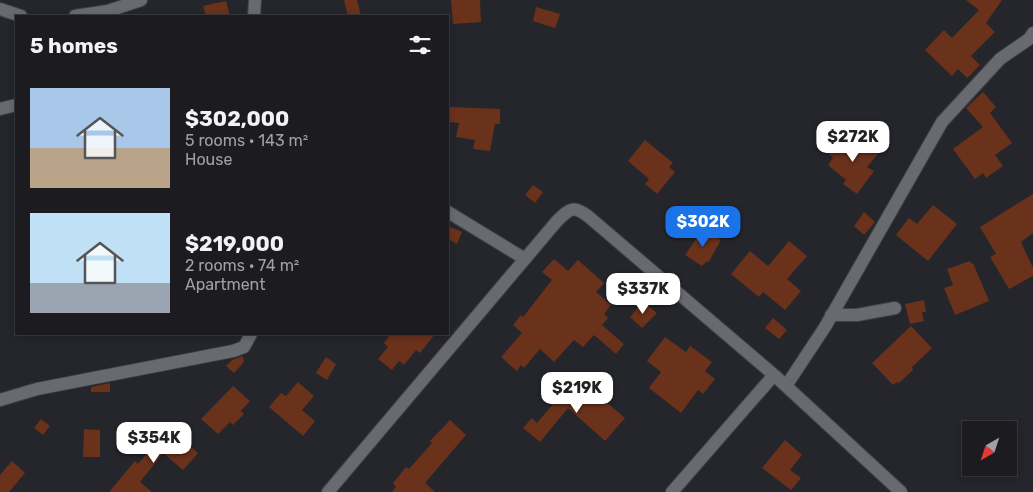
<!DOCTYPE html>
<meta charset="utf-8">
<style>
:root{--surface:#1c1c20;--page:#29292d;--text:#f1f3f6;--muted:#a0a1a5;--line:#3a3a3e;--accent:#1a73e8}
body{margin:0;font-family:Rubik,sans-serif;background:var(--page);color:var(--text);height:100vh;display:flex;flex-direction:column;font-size:19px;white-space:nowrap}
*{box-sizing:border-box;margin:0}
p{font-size:16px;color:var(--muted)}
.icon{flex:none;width:28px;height:28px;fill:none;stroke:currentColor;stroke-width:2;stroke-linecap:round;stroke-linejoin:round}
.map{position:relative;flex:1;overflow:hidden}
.panel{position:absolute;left:15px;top:15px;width:434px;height:320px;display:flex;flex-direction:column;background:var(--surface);border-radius:0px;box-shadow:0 2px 8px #0003,0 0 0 1px var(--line)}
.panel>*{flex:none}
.needle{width:32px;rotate:219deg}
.controls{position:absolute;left:962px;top:421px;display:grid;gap:10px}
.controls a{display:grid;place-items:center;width:55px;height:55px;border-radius:0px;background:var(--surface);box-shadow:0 2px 8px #0003,0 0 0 1px var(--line);font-size:25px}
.price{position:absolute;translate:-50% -42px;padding:0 11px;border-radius:10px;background:#fff;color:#222;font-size:16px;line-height:32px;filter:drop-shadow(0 1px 2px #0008)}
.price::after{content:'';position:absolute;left:50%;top:30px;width:15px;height:11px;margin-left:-8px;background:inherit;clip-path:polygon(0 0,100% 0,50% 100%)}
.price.active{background:var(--accent);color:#fff}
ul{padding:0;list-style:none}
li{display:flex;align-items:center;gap:15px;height:125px;padding:0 15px}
li span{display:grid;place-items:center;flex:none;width:140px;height:100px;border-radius:0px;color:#555}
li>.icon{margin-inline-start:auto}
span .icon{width:60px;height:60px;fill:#fffc;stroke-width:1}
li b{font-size:21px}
h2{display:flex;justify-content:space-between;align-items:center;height:60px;padding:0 15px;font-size:21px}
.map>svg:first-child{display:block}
.building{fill:#6a311b}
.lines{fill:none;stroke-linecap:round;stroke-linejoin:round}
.minor-casing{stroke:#414246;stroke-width:14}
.minor{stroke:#696a70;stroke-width:12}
</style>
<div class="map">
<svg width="1033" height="492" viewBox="0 0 1033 492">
<rect width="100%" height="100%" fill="#25262b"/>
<path class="building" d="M 344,0 L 357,0 L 361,16 L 348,16 Z
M 451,0 L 480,0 L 481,22 L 453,24 Z
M 966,0 L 1002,0 L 986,23 L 995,32 L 971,56 L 980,65 L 967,78 L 958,69 L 952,76 L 925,50 L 944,30 L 952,38 L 979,10 Z
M 226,1 L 230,16 L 206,16 L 203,6 Z
M 536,7 L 560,14 L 555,28 L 533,21 Z
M 983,92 L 996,107 L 990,113 L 1012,143 L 995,155 L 1003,166 L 986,178 L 983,173 L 975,179 L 953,149 L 983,127 L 966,108 Z
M 448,107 L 500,109 L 500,124 L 495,124 L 490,151 L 473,149 L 475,140 L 456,137 L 459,123 L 448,122 Z
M 842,137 L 848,142 L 853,139 L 861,146 L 865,142 L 878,154 L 867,167 L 874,171 L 857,194 L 843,184 L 846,180 L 828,165 L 833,158 L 829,154 Z
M 645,140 L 673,163 L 669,167 L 675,172 L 657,194 L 645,184 L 649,179 L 628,161 Z
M 533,185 L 543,192 L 535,203 L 525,195 Z
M 1033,194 L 1033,233 L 1021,242 L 1033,268 L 1033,276 L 1009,289 L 990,257 L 996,254 L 980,227 Z
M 933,205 L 957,224 L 928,261 L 896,235 L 909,218 L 917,224 Z
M 864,212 L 875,222 L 864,235 L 854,226 Z
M 448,226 L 462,232 L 457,244 L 448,239 Z
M 703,229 L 721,240 L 708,263 L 707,261 L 702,266 L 685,255 Z
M 789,241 L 807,256 L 787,279 L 801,291 L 785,310 L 763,292 L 759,297 L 731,274 L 750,251 L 768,266 Z
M 554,259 L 568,271 L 578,260 L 604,283 L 596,292 L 611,305 L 604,314 L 608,318 L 602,325 L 624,344 L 616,354 L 594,335 L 583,347 L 574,340 L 554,362 L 540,349 L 524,368 L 521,365 L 517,371 L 501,357 L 522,333 L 513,325 L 521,315 L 523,317 L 552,280 L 542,272 Z
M 970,261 L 972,264 L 973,263 L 989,301 L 955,315 L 944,288 L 953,285 L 947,269 Z
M 924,300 L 926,312 L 922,312 L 924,321 L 910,324 L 905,304 Z
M 643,302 L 657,313 L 642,328 L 630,317 Z
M 773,318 L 787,330 L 779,339 L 765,328 Z
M 911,326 L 932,348 L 912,367 L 913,370 L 899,383 L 897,382 L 893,385 L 872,363 Z
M 391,334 L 435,334 L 420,353 L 416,350 L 404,365 L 399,361 L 392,370 L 378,359 L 388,347 L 384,343 Z
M 665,337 L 686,352 L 690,346 L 712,362 L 705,371 L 715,379 L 703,394 L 698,390 L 681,413 L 649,388 L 661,372 L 647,361 Z
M 243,356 L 244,362 L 234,373 L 226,366 L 232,360 Z
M 326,357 L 336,364 L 327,380 L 316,373 Z
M 568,381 L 591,402 L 598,395 L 625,418 L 605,441 L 568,408 L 540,442 L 523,428 L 532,418 L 537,423 L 554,403 L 550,400 Z
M 298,382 L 314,396 L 302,410 L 315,421 L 303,436 L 269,407 L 281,393 L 286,396 Z
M 110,383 L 110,392 L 91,392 L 91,387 Z
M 233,386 L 250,401 L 241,411 L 244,414 L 233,425 L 230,422 L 218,434 L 201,419 Z
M 41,419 L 50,426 L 43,435 L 34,428 Z
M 450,420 L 466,435 L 425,483 L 435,492 L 392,492 L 396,487 L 393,483 L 406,467 L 409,469 L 432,443 L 430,441 Z
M 84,429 L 100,430 L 100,457 L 83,457 Z
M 163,434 L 178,446 L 183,440 L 198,453 L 183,470 L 163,453 L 140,482 L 152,492 L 109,492 L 135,461 L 138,464 Z
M 785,440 L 802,455 L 790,470 L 801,478 L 791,490 L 762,468 Z
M 12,461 L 25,473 L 9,492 L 0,492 L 0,475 Z"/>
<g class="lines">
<defs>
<path id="minor" d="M 0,9 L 21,16
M 75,16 L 108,11 L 141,0
M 254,16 L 255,0
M 0,109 L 16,105
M 448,212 L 525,259
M 831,315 L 857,315 L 895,308
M 786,386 L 825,327 L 942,122 L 1000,59 L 1029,39 L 1033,33
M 0,400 L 37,389 L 233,351 L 244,347 L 251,334
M 328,492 L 557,221 C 570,208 574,205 589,217 L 774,375 L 901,492
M 672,492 L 774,375"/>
</defs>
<use href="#minor" class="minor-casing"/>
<use href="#minor" class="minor"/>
</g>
</svg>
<div class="controls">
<a><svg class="needle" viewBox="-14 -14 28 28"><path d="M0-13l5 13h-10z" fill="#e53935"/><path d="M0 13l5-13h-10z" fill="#a0a1a5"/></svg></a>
</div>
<b class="price" style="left:853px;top:163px">$272K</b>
<b class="price active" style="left:703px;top:248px">$302K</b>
<b class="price" style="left:643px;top:315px">$337K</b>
<b class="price" style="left:577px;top:414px">$219K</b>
<b class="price" style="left:154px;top:464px">$354K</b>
<section class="panel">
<h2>5 homes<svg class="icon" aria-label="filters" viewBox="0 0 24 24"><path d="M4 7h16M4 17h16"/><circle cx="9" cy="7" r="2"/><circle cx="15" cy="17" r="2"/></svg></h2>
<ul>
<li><span style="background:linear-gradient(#a9c7e8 60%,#b9a48a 0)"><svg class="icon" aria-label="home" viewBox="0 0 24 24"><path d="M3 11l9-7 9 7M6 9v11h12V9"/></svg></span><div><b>$302,000</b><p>5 rooms · 143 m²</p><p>House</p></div></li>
<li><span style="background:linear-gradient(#bfe0f5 70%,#9aa5b1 0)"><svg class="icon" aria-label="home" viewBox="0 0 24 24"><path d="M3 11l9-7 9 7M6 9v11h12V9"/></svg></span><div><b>$219,000</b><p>2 rooms · 74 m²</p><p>Apartment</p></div></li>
</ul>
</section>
</div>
